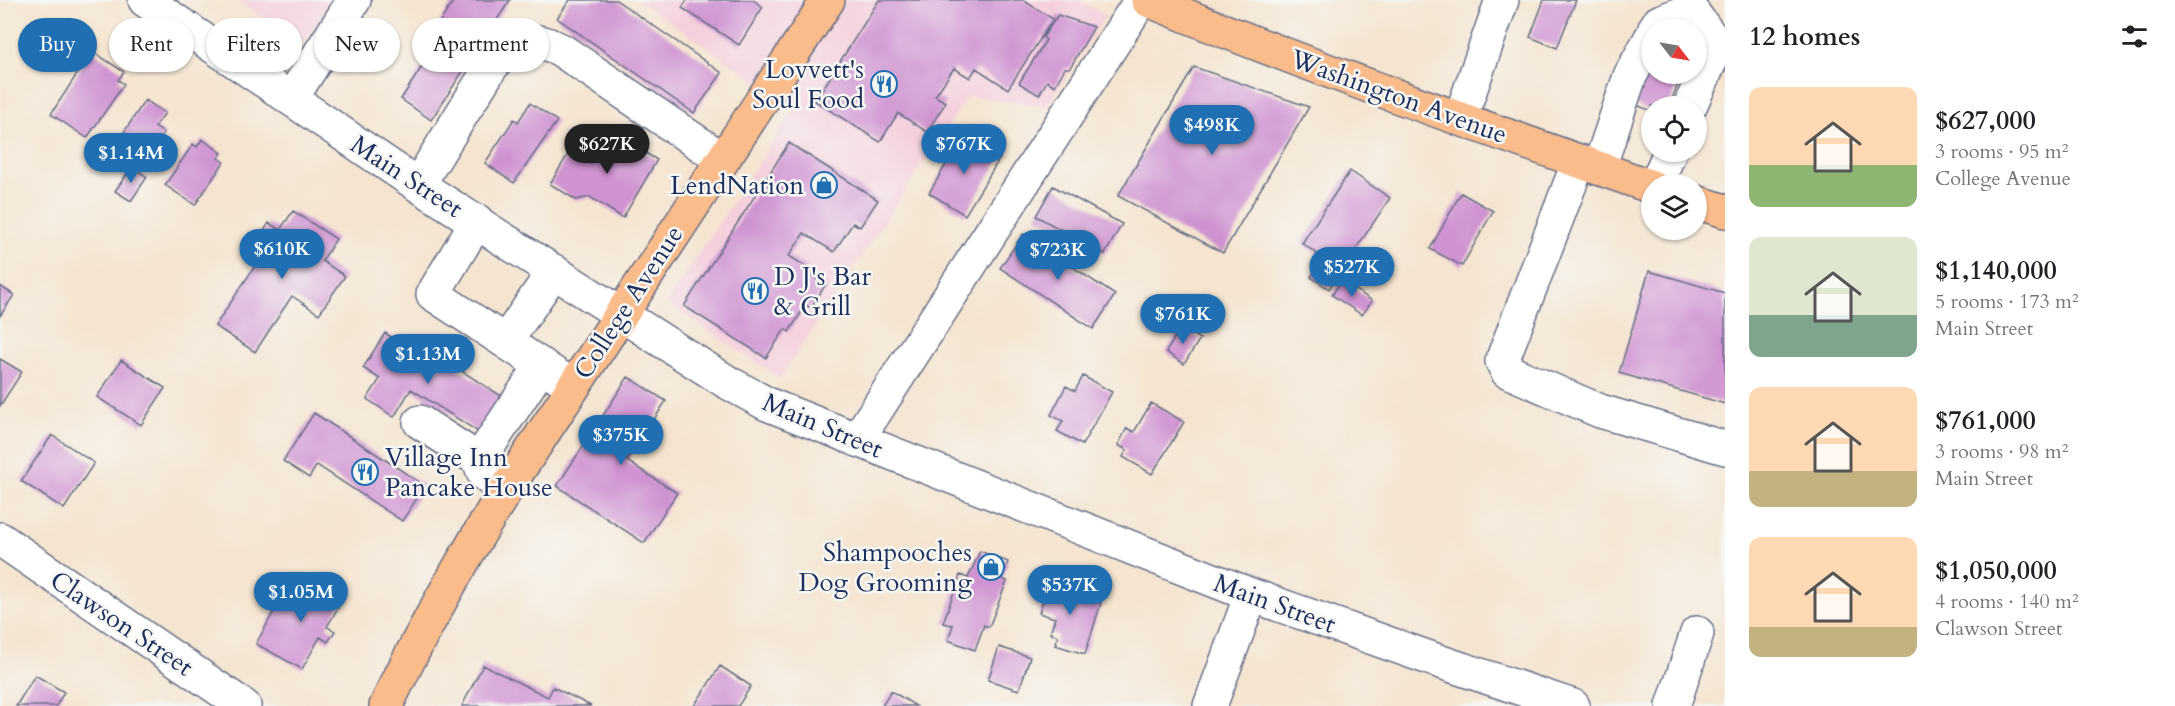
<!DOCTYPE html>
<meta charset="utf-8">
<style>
:root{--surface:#fff;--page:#f6f6f6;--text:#202124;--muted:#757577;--accent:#1f6fb2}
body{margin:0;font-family:Cardo,serif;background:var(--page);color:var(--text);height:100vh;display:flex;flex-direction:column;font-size:22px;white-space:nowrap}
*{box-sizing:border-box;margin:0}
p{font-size:20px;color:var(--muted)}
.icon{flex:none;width:33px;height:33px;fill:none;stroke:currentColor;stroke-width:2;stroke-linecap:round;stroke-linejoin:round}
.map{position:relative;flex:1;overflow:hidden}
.side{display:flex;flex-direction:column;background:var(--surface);width:450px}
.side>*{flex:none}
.guide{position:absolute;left:18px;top:18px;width:570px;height:54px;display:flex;gap:12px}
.needle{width:39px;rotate:121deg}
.tools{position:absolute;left:1641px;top:18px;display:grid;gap:12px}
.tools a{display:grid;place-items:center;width:66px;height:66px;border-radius:50%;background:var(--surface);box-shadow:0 2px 4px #0004;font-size:30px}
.price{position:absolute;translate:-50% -51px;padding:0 14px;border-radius:21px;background:var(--accent);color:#fff;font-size:20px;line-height:39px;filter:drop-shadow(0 2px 3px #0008)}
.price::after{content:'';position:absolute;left:50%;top:36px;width:18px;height:14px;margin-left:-9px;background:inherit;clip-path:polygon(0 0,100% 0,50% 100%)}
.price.on{background:#222;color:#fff}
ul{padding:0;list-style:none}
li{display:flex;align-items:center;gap:18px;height:150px;padding:0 24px}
li span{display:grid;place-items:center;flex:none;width:168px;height:120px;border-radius:12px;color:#555}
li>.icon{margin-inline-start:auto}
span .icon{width:72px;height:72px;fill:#fffc;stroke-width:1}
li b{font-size:26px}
h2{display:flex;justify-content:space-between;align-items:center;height:72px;padding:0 24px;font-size:26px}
.pill{padding:0 21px;border-radius:27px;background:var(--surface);box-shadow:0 2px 4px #0004;font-size:21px;line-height:54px}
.pill.on{background:var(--accent);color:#fff}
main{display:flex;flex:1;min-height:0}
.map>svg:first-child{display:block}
.built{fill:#f4cfdc}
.building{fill:#cf93d1}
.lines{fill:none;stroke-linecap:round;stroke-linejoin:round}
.minor-casing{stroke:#676e86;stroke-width:36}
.major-casing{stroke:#676e86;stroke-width:36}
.minor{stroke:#fff;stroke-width:33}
.major{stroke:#fabc8b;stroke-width:33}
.labels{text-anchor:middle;stroke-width:5;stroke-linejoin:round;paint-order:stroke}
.poi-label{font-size:26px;fill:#1b2f5e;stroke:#f6f6f2;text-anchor:end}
.street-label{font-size:26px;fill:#1b2f5e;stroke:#f6f6f2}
</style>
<main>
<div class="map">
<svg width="1725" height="706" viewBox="0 0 1725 706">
<rect width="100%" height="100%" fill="#f6f6f2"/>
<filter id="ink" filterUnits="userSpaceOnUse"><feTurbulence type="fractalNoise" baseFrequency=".0167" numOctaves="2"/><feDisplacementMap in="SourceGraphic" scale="12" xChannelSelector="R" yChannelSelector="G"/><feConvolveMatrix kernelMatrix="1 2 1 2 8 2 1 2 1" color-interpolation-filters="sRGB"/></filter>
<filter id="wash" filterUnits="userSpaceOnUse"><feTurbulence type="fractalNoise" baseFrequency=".008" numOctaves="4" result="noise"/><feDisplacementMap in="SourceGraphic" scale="24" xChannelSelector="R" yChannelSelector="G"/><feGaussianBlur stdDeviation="1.35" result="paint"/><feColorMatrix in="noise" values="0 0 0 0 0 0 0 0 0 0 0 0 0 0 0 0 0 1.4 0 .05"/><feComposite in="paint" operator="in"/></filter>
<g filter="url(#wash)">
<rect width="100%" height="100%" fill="#f5e4cf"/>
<path class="built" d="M 236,0 L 333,0 L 302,44 Z
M 637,0 L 1079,0 L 1106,15 L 1047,106 L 968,96 L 780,378 L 666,303 L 796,107 Z"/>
<g id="blocks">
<path class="building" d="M 454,0 L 510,0 L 431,120 L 401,99 L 447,28 L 439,23 Z
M 570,0 L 616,0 L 722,73 L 694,113 L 557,18 Z
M 687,0 L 753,0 L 763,7 L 739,45 L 682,8 Z
M 879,0 L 1023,0 L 1053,19 L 1008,89 L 976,68 L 970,78 L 954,68 L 935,96 L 946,102 L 927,132 L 898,113 L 880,142 L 815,101 Z
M 1544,0 L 1576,0 L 1557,48 L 1530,37 Z
M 1058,15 L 1094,27 L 1070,68 L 1065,68 L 1055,86 L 1047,81 L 1039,95 L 1019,83 L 1046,40 L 1043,37 Z
M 92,51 L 124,72 L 118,80 L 124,84 L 87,138 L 51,114 Z
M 1651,59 L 1652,74 L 1682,74 L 1669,106 L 1652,106 L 1652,111 L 1633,104 Z
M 1194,67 L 1309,107 L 1223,253 L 1118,196 Z
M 145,100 L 165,113 L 155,127 L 164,133 L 142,167 L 113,149 Z
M 530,103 L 557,121 L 514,183 L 485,163 L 514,119 L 518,122 Z
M 612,132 L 657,160 L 623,218 L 590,197 L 576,200 L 550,184 L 570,151 L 591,164 Z
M 963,136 L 1000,158 L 965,215 L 929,193 Z
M 202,139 L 222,153 L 218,158 L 224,162 L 195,205 L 165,185 L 193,144 L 197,147 Z
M 789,143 L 878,200 L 860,227 L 853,223 L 834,252 L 804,233 L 789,256 L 807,267 L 804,271 L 826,284 L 811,308 L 806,305 L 789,332 L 785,329 L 766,358 L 684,306 Z
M 132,167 L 147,177 L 131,201 L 115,191 Z
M 1350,171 L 1390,198 L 1329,289 L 1311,277 L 1324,259 L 1302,243 Z
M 1053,186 L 1122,224 L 1105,254 L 1036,216 Z
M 1461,193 L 1493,211 L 1462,266 L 1430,249 Z
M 293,211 L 336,239 L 322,261 L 345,276 L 319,314 L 292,296 L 255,352 L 215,326 L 269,245 L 259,238 L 269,223 L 280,230 Z
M 1023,234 L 1115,295 L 1093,329 L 1000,268 Z
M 1649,271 L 1725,293 L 1725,404 L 1619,373 Z
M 1342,280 L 1372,301 L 1362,315 L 1332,295 Z
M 0,286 L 14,295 L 0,316 Z
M 1181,327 L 1200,339 L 1184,364 L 1166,352 Z
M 385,333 L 429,361 L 426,366 L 436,373 L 444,360 L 503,397 L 480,433 L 411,389 L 394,417 L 367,399 L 380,379 L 363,368 Z
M 0,359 L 22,372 L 0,406 Z
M 121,360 L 165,388 L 141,425 L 97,397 Z
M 1083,376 L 1112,392 L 1082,445 L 1057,431 L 1063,421 L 1051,415 L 1066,386 L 1075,391 Z
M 628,377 L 666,401 L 627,461 L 677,493 L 644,543 L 557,486 Z
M 1151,403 L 1184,422 L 1152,474 L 1123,457 L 1127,450 L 1118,445 L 1127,428 L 1134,432 Z
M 314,413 L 425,486 L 402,521 L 317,465 L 309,478 L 283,461 Z
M 52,435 L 94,463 L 64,509 L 21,481 Z
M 980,551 L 1008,562 L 1002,579 L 1007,581 L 989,627 L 984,625 L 975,650 L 948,640 L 953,625 L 943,623 L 960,575 L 968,578 Z
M 303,576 L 343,599 L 327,627 L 335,631 L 328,642 L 320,637 L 302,669 L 256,644 L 277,606 L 285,610 Z
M 1050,579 L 1083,590 L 1081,596 L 1101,603 L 1085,654 L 1055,645 L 1058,636 L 1050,633 L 1055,618 L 1039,613 Z
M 999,647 L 1030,657 L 1019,690 L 988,680 Z
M 483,665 L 548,697 L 553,687 L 591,706 L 462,706 Z
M 720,666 L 751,686 L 738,706 L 694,706 Z
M 35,675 L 64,692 L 56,706 L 16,706 Z
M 891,691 L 916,706 L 882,706 Z"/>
</g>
</g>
<g filter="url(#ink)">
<use href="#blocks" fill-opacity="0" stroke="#676e86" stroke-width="1.5"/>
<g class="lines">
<defs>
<path id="minor" d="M 145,0 L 418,185 L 727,382 L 767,404 L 1251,595 L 1441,662 L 1573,706
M 1655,28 L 1659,22 L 1682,13 L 1694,14 L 1711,37 L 1714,53 L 1690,106
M 291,99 L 354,0
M 1460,119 L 1502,0
M 1579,161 L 1502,361 L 1507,371 L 1600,411 L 1725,448
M 1599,168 L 1630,76 L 1652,36
M 1656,184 L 1670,152
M 418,185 L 491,67 C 514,40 529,34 561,50 L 722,159
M 477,221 L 433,294 L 573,386
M 506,341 L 554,271
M 420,422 L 479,460
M 857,440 L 1141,0
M 505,491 L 484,474 L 479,460 L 542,365
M 0,539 L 244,706
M 1210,706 L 1251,595
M 1673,706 L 1697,633"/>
<path id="major" d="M 1148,0 C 1314,69 1483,127 1652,187
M 1696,202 L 1725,211
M 386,706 C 421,631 462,561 505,491 L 828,0"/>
</defs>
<use href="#minor" class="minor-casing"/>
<use href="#major" class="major-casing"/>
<use href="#minor" class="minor"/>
<use href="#major" class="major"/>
</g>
</g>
<defs>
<symbol id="restaurant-ring" viewBox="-11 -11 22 22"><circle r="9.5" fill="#f6f6f2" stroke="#1f6fb2" stroke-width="1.5"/><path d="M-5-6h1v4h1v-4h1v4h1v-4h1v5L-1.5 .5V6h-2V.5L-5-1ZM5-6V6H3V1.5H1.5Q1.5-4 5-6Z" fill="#1f6fb2"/></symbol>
<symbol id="shop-ring" viewBox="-11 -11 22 22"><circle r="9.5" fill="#f6f6f2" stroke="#1f6fb2" stroke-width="1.5"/><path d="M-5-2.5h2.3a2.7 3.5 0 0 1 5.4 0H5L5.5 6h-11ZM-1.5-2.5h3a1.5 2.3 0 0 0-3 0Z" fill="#1f6fb2"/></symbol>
</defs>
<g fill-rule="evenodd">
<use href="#restaurant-ring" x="869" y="69" width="30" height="30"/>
<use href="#shop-ring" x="809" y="170" width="30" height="30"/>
<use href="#restaurant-ring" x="740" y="276" width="30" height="30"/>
<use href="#restaurant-ring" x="350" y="457" width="30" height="30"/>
<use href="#shop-ring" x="976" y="552" width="30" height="30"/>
</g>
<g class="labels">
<g class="poi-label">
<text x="864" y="78">Lovvett's<tspan x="864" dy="30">Soul Food</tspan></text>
<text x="804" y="194">LendNation</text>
<text x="774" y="285" text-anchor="start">D J's Bar<tspan x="774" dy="30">&amp; Grill</tspan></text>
<text x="385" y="466" text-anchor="start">Village Inn<tspan x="385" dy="30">Pancake House</tspan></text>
<text x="972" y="561">Shampooches<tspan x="972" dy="30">Dog Grooming</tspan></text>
</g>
<g class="street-label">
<text transform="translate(1399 96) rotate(20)" y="9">Washington Avenue</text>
<text transform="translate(407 176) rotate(33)" y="9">Main Street</text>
<text transform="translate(628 302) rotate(-57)" y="9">College Avenue</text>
<text transform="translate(823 425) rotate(23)" y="9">Main Street</text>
<text transform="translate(1275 603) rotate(20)" y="9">Main Street</text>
<text transform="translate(122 623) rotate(34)" y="9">Clawson Street</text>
</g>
</g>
</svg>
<div class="tools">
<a><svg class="needle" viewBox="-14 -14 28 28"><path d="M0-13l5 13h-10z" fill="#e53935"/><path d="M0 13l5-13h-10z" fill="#757577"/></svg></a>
<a><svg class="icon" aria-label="locate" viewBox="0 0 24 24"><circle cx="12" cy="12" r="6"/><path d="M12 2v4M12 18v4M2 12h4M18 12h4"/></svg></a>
<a><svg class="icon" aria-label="layers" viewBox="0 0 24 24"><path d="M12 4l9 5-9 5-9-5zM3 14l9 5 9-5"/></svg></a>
</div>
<b class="price" style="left:1212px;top:156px">$498K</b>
<b class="price on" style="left:607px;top:175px">$627K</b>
<b class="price" style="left:964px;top:175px">$767K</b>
<b class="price" style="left:131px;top:184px">$1.14M</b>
<b class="price" style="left:282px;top:280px">$610K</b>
<b class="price" style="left:1058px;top:281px">$723K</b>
<b class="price" style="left:1352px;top:298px">$527K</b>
<b class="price" style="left:1183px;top:345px">$761K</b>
<b class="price" style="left:428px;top:385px">$1.13M</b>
<b class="price" style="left:621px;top:466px">$375K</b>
<b class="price" style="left:1070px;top:616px">$537K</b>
<b class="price" style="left:301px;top:623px">$1.05M</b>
<div class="guide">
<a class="pill on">Buy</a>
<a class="pill">Rent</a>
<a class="pill">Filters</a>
<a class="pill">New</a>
<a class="pill">Apartment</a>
</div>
</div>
<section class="side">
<h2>12 homes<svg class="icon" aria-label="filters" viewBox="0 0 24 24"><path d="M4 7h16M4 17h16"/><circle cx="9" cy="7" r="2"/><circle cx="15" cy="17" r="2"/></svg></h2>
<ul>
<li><span style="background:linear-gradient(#ffd9b3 65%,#8fb573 0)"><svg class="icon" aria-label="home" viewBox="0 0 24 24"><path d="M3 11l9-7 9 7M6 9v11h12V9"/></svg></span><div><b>$627,000</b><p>3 rooms · 95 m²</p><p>College Avenue</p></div></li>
<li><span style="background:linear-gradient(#dfe7d0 65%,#7fa58c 0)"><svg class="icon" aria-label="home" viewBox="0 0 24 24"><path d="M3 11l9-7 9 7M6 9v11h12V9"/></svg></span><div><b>$1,140,000</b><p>5 rooms · 173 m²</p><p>Main Street</p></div></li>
<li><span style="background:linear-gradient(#ffd9b3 70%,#c2b280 0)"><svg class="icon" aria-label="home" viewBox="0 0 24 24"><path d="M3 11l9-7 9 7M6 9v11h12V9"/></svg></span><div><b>$761,000</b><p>3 rooms · 98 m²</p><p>Main Street</p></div></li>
<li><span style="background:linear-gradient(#ffd9b3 75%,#c2b280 0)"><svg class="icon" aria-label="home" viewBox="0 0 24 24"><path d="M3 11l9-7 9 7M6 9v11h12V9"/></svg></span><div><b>$1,050,000</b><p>4 rooms · 140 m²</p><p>Clawson Street</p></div></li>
</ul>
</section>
</main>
